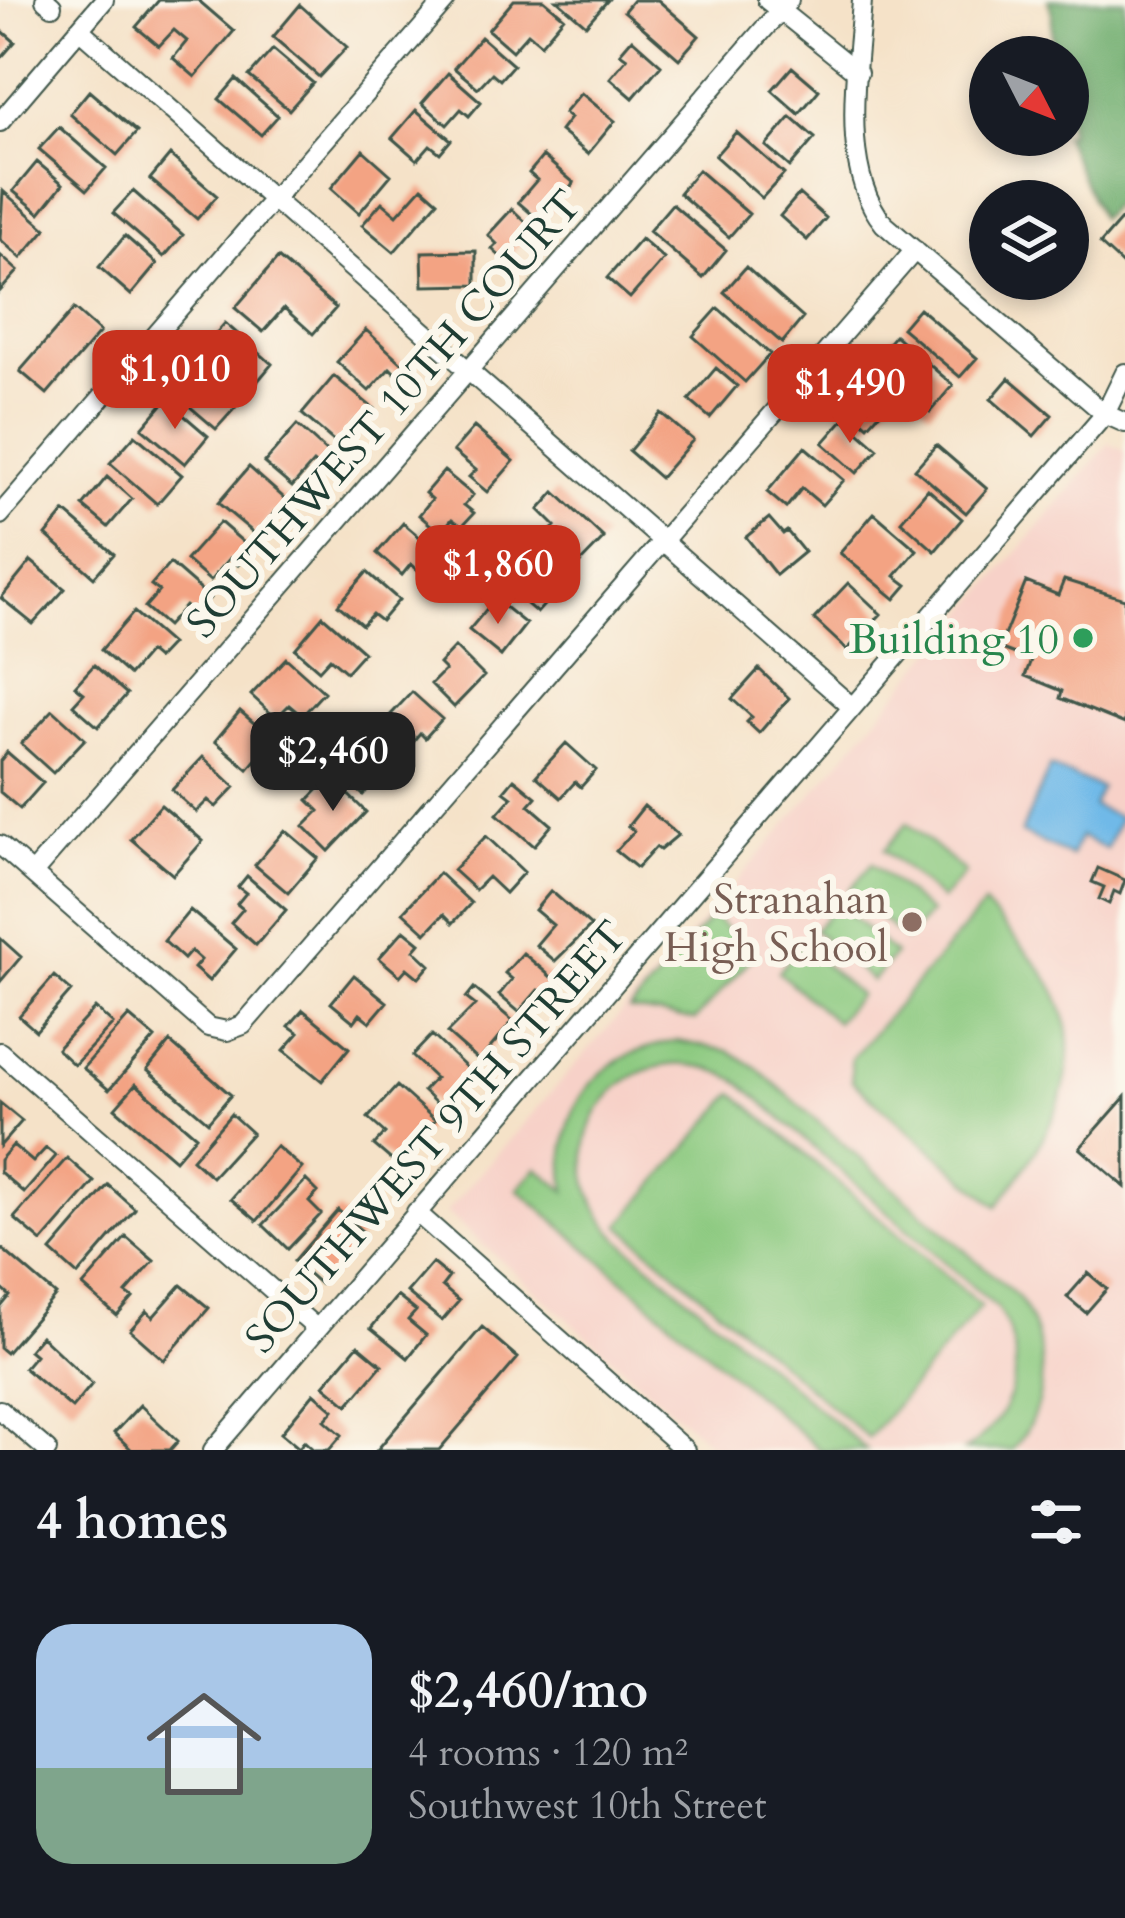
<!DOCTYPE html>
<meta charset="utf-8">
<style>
:root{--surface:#171b24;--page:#20242c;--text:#f1f3f6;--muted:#9ea1a6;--accent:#c8321e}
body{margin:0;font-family:Cardo,serif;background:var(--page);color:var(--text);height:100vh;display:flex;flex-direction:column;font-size:45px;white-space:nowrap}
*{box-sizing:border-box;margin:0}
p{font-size:39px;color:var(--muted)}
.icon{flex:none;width:66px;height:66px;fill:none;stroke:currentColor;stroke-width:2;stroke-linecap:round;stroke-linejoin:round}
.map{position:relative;height:1450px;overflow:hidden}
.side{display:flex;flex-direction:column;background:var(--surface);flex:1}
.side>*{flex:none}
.needle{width:78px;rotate:132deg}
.tools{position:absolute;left:969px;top:36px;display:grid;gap:24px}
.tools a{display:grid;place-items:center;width:120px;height:120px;border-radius:50%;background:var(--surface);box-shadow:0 6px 18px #0003;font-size:60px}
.price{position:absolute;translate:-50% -102px;padding:0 27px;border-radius:24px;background:var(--accent);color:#fff;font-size:39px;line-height:78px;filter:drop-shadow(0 3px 6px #0008)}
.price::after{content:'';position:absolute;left:50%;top:72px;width:36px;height:27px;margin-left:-18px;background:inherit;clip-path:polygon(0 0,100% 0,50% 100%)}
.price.on{background:#222;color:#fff}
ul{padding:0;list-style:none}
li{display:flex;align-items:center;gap:36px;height:300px;padding:0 36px}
li span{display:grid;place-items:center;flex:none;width:336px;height:240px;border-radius:36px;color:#555}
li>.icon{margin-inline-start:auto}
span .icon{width:144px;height:144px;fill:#fffc;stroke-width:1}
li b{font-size:51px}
h2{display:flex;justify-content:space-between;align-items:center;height:144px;padding:0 36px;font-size:51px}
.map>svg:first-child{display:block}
.built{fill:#f7d1c8}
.green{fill:#8bc97f;stroke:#55835a;stroke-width:3}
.forest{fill:#70ad6e;stroke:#487551;stroke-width:3}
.water{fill:#70b9e8;stroke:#487b8e;stroke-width:3}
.building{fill:#f3a383}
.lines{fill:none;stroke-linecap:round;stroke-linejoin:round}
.minor-casing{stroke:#3f564a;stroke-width:22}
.minor{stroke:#fff;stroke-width:18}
.leisure-dot{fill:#2e9e5b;stroke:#fbf7ec;stroke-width:4.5}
.education-dot{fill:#8d6e63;stroke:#fbf7ec;stroke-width:4.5}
.labels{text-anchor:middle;stroke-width:12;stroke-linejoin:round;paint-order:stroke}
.street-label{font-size:42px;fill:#1f3d34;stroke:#fbf7ec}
.leisure-label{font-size:42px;fill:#27864d;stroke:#fbf7ec;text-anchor:end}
.education-label{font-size:42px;fill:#785e54;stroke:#fbf7ec;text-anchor:end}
</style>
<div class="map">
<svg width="1125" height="1450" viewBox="0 0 1125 1450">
<rect width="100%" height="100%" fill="#fbf7ec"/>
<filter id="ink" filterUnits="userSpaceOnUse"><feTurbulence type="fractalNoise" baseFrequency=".00833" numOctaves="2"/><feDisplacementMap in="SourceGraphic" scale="24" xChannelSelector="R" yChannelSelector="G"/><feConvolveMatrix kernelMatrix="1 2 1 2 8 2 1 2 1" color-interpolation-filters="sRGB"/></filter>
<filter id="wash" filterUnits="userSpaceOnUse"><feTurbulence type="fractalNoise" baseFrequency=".004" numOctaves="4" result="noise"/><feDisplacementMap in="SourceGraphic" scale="48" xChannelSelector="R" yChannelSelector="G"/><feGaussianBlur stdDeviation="2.7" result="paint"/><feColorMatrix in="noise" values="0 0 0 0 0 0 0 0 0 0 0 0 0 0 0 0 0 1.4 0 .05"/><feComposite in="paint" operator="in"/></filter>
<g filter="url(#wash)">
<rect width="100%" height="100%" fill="#f5e2c8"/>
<path class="built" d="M 1109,444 L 1125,451 L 1125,1450 L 717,1450 L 446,1212 L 779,833 Z"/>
<path class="green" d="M 907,823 L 965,873 L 941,900 L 884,850 Z
M 872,864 L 930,913 L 906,940 L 849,890 Z
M 837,904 L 895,954 L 872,981 L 814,930 Z
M 984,905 C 1005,928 1028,951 1046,976 C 1101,1057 1047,1141 997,1206 L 852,1081 L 851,1059 Z
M 712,916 L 755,954 L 695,1020 L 630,1010 Z
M 802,945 L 859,995 L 836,1022 L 778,972 Z
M 677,1041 L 729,1051 L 757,1068 L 1018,1297 C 1050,1345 1051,1406 1012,1450 L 965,1450 C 1015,1417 1031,1359 997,1308 L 741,1083 C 631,1017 530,1143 619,1239 L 867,1450 L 820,1450 L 518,1189 L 537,1168 L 566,1191 C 554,1109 594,1054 677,1041 Z
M 734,1093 L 981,1306 L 868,1438 L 620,1225 Z"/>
<path class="forest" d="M 1048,0 L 1125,0 L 1125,193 L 1100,218 L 1063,135 L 1068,135 L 1068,57 L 1052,57 L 1052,12 Z"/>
<path class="water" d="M 1050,767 L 1101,788 L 1093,806 L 1120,818 L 1106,849 L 1080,837 L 1071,856 L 1021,833 Z"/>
<g id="blocks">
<path class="building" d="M 159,0 L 198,0 L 234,31 L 195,77 L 173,58 L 187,41 L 174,30 L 159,46 L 136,27 Z
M 514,0 L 544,0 L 564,17 L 541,44 L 528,33 L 512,51 L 488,30 Z
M 557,0 L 608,0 L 586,25 Z
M 633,0 L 658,0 L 699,36 L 679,59 L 624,11 Z
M 300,5 L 347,47 L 319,77 L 273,37 Z
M 0,29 L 15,42 L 0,59 Z
M 481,37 L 513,65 L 500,80 L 492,73 L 478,88 L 454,68 Z
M 632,39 L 661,65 L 633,98 L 610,78 L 627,58 L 620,53 Z
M 273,49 L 313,83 L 289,110 L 249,76 Z
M 792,67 L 819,90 L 799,114 L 772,90 Z
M 448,73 L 481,102 L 469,116 L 461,109 L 447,125 L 422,103 Z
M 236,79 L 278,116 L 261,135 L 219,99 Z
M 89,91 L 137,132 L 117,155 L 70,114 Z
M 581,93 L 615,121 L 588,154 L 560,131 L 570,118 L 564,113 Z
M 416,110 L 451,140 L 440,153 L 430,145 L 417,160 L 392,138 Z
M 791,117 L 815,138 L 790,167 L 766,146 Z
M 59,127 L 106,168 L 87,190 L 39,149 Z
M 736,132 L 784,174 L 762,198 L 715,156 Z
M 363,150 L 391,175 L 359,213 L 331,188 Z
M 170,155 L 217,196 L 197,219 L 150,179 Z
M 543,156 L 574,183 L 541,222 L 518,202 L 537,180 L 529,173 Z
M 37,162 L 63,184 L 40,213 L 13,191 Z
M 698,170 L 749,214 L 729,237 L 679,193 Z
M 422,187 L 438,201 L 394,252 L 362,225 L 382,202 L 397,215 Z
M 3,191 L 46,229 L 21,258 L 0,239 Z
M 133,191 L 183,235 L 164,257 L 113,213 Z
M 799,194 L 826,218 L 807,240 L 780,216 Z
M 672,204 L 726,250 L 703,278 L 649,231 Z
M 512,209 L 533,229 L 504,260 L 492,249 L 497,244 L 488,235 Z
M 1121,220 L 1125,223 L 1125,267 L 1100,244 Z
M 125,236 L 157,264 L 131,295 L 99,267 Z
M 641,239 L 664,259 L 630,298 L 607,278 Z
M 476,251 L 476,285 L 423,286 L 422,252 Z
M 0,255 L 18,271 L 0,291 Z
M 278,258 L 336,308 L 313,334 L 284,308 L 263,332 L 235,308 Z
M 746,267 L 803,318 L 782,343 L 724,292 Z
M 1023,279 L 1059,279 L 1044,297 Z
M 718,308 L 770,354 L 745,382 L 693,336 Z
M 919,308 L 977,358 L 960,377 L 902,328 Z
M 74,309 L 100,332 L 47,394 L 20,371 Z
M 225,323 L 272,364 L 252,388 L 205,346 Z
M 366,330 L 404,365 L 396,374 L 390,368 L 369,391 L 337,362 Z
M 895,335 L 953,385 L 930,412 L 872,362 Z
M 186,366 L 235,408 L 216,429 L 168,388 Z
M 716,368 L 737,386 L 710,418 L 689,400 Z
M 870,375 L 895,396 L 868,426 L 844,405 Z
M 334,376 L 374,409 L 360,425 L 355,420 L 336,443 L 302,414 Z
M 1009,378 L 1052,415 L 1034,436 L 991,399 Z
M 166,400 L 208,436 L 185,464 L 142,428 Z
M 661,413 L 693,440 L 660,478 L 629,451 Z
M 844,419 L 878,449 L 857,473 L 823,443 Z
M 297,425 L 330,455 L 319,468 L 313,463 L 292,487 L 264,463 Z
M 474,427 L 514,461 L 487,492 L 469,477 L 476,470 L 453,451 Z
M 135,435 L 182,475 L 157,504 L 110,463 Z
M 936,445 L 987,489 L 966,513 L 915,469 Z
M 805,447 L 844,480 L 822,505 L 802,488 L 786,508 L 767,492 Z
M 249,467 L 291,504 L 280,516 L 275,512 L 255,534 L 218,503 Z
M 444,471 L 473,495 L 464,505 L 474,513 L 462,526 L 452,519 L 440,533 L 419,515 L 432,499 L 425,493 Z
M 107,477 L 132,499 L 108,527 L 83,506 Z
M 928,489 L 962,519 L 935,551 L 901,521 Z
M 555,492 L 604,538 L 573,570 L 542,540 L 555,526 L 539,510 Z
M 65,512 L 114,554 L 94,577 L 46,535 Z
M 874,513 L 917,550 L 895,576 L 907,585 L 895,599 L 840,553 Z
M 769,518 L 783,534 L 787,531 L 804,552 L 776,575 L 746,537 Z
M 220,522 L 251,549 L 238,565 L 230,558 L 210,581 L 186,560 Z
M 403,523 L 436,551 L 419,571 L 411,564 L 402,575 L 377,553 Z
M 520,536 L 568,578 L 537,613 L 515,594 L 527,582 L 500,558 Z
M 31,561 L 65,589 L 33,624 L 1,598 Z
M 170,563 L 210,598 L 195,615 L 185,606 L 167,626 L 145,607 L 159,591 L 151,585 Z
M 367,572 L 399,600 L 381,621 L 372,614 L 362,625 L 338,605 Z
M 1064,580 L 1125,599 L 1125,724 L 1060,698 L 1062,691 L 1025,676 L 1031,660 L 999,648 L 1026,582 L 1058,595 Z
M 848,583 L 881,614 L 847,650 L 814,619 Z
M 495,599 L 526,624 L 501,656 L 469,630 Z
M 134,612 L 171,644 L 157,659 L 149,652 L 129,675 L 101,650 Z
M 323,616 L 364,652 L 346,672 L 330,658 L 319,670 L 295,649 Z
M 455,647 L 484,676 L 454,707 L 431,684 L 445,670 L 439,664 Z
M 286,658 L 324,692 L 302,716 L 289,705 L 276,718 L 251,695 Z
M 94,665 L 127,694 L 98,727 L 73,705 L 84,693 L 75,686 Z
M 759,669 L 789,698 L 759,733 L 747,722 L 752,717 L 732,699 Z
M 412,692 L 442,719 L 425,738 L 420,733 L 409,746 L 383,723 Z
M 53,710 L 85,739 L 53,773 L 21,744 Z
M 240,711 L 277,743 L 261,761 L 257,758 L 248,769 L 215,741 Z
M 353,721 L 396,759 L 363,795 L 339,774 L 359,753 L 340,736 Z
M 566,743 L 596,770 L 581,787 L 575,782 L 561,798 L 536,776 Z
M 7,752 L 43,783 L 20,809 L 0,792 L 0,761 Z
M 203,757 L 235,787 L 216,807 L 208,800 L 196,812 L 172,790 Z
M 330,777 L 366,812 L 329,851 L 304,826 L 319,811 L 308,800 Z
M 514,779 L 536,797 L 529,805 L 552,825 L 534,846 L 497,814 L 512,797 L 504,791 Z
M 161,805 L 203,841 L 173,875 L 131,839 Z
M 644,806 L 678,835 L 660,850 L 656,847 L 637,868 L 616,851 L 634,831 L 628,826 Z
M 285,830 L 318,858 L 288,893 L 255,865 Z
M 486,836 L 524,872 L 505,893 L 488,877 L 475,890 L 453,870 Z
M 1098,868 L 1125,880 L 1120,894 L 1114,891 L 1109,904 L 1099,899 L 1104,887 L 1092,882 Z
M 439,873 L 471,903 L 453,923 L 444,914 L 426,933 L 403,912 Z
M 247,876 L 286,910 L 256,945 L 231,923 L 243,909 L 237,904 L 246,893 L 238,887 Z
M 551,891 L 591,926 L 555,961 L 536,945 L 553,925 L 535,910 Z
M 190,910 L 236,949 L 209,981 L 194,968 L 201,960 L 191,951 L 184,959 L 164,941 Z
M 404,930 L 420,943 L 414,950 L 430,965 L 419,978 L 407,968 L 400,976 L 379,958 Z
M 0,938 L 21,957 L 0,982 Z
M 523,953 L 557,982 L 549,992 L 538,990 L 519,1012 L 499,995 L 512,979 L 505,973 Z
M 354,975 L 387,1002 L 370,1022 L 360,1014 L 354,1022 L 331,1003 Z
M 54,976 L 71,991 L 36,1031 L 19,1016 Z
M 474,988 L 513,1021 L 479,1061 L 447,1033 L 475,1005 L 466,998 Z
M 95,1008 L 113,1024 L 74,1065 L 57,1049 Z
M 303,1010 L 349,1048 L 322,1081 L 284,1050 L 299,1033 L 289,1026 Z
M 129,1016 L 155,1038 L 109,1090 L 83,1068 Z
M 432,1035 L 474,1075 L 442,1109 L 423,1091 L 435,1078 L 412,1056 Z
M 170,1042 L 231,1095 L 208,1122 L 147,1070 Z
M 136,1084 L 196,1136 L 175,1160 L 115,1108 Z
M 397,1086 L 435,1120 L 396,1164 L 374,1145 L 385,1133 L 368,1118 Z
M 1125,1097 L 1125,1187 L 1080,1148 Z
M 0,1103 L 22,1121 L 0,1146 Z
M 231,1114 L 252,1133 L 212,1177 L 192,1159 Z
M 13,1145 L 33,1162 L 46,1148 L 56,1156 L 24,1193 L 0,1172 L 0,1160 Z
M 276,1146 L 302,1168 L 257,1221 L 231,1199 Z
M 67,1158 L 94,1182 L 42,1242 L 14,1218 Z
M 306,1180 L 318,1192 L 309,1202 L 321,1214 L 288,1249 L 263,1225 Z
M 108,1185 L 135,1209 L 78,1275 L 51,1251 Z
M 338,1210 L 364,1233 L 320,1284 L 294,1261 Z
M 126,1237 L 154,1261 L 126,1293 L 133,1298 L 117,1316 L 83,1286 Z
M 0,1247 L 56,1295 L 6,1353 L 0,1348 L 0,1308 L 10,1296 L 0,1287 Z
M 432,1263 L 449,1277 L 442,1286 L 459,1301 L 442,1321 L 407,1292 Z
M 1088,1273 L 1107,1289 L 1086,1313 L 1067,1297 Z
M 181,1285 L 209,1308 L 164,1360 L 130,1330 L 147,1311 L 153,1317 Z
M 397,1296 L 416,1311 L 408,1320 L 426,1335 L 408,1358 L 371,1328 Z
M 482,1327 L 518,1358 L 439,1450 L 377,1450 Z
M 41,1336 L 92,1384 L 72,1408 L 24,1368 L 35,1355 L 29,1350 Z
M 358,1345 L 382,1365 L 348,1405 L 324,1385 Z
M 314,1393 L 334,1410 L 325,1420 L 342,1435 L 329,1450 L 314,1450 L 304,1441 L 299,1448 L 281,1433 Z
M 140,1405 L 178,1441 L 170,1450 L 132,1450 L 114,1433 Z"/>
</g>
</g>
<g filter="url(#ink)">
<use href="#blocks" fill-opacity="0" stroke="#3f564a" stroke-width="3"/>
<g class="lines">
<defs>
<path id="minor" d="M 45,0 L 52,6
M 767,0 L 858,73
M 862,0 C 858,68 838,169 884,224 L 1105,414 L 1125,423
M 79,29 L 852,707
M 0,122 L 104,0
M 0,515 L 446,0
M 0,845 L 208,1027 L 227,1031 L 243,1025 L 915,250
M 33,873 L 789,0
M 0,1052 L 316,1328
M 416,1212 L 685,1450
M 0,1410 L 47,1450
M 213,1450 L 1105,414 L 1125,373"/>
</defs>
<use href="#minor" class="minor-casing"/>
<use href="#minor" class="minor"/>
</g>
</g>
<circle class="leisure-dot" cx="1083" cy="638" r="12"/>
<circle class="education-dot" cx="912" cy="922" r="12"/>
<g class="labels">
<g class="street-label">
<text transform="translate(383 413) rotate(-49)" y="15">SOUTHWEST 10TH COURT</text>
<text transform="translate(435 1136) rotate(-49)" y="15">SOUTHWEST 9TH STREET</text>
</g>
<g class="leisure-label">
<text x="1059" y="653">Building 10</text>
</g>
<g class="education-label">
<text x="888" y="913">Stranahan<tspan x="888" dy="48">High School</tspan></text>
</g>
</g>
</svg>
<div class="tools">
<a><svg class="needle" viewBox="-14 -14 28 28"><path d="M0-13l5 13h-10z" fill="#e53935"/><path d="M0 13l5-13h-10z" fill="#9ea1a6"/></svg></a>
<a><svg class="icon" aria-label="layers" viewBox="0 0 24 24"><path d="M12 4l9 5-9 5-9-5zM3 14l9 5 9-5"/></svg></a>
</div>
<b class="price" style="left:175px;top:432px">$1,010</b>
<b class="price" style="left:850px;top:446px">$1,490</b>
<b class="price" style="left:498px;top:627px">$1,860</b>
<b class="price on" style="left:333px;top:814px">$2,460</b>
</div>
<section class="side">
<h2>4 homes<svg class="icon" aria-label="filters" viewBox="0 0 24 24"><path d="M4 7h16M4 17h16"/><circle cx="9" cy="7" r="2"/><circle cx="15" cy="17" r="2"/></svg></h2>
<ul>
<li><span style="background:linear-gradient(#a9c7e8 60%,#7fa58c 0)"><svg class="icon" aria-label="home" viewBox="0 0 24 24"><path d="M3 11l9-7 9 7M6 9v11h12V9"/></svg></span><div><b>$2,460/mo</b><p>4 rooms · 120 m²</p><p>Southwest 10th Street</p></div></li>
</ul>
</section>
